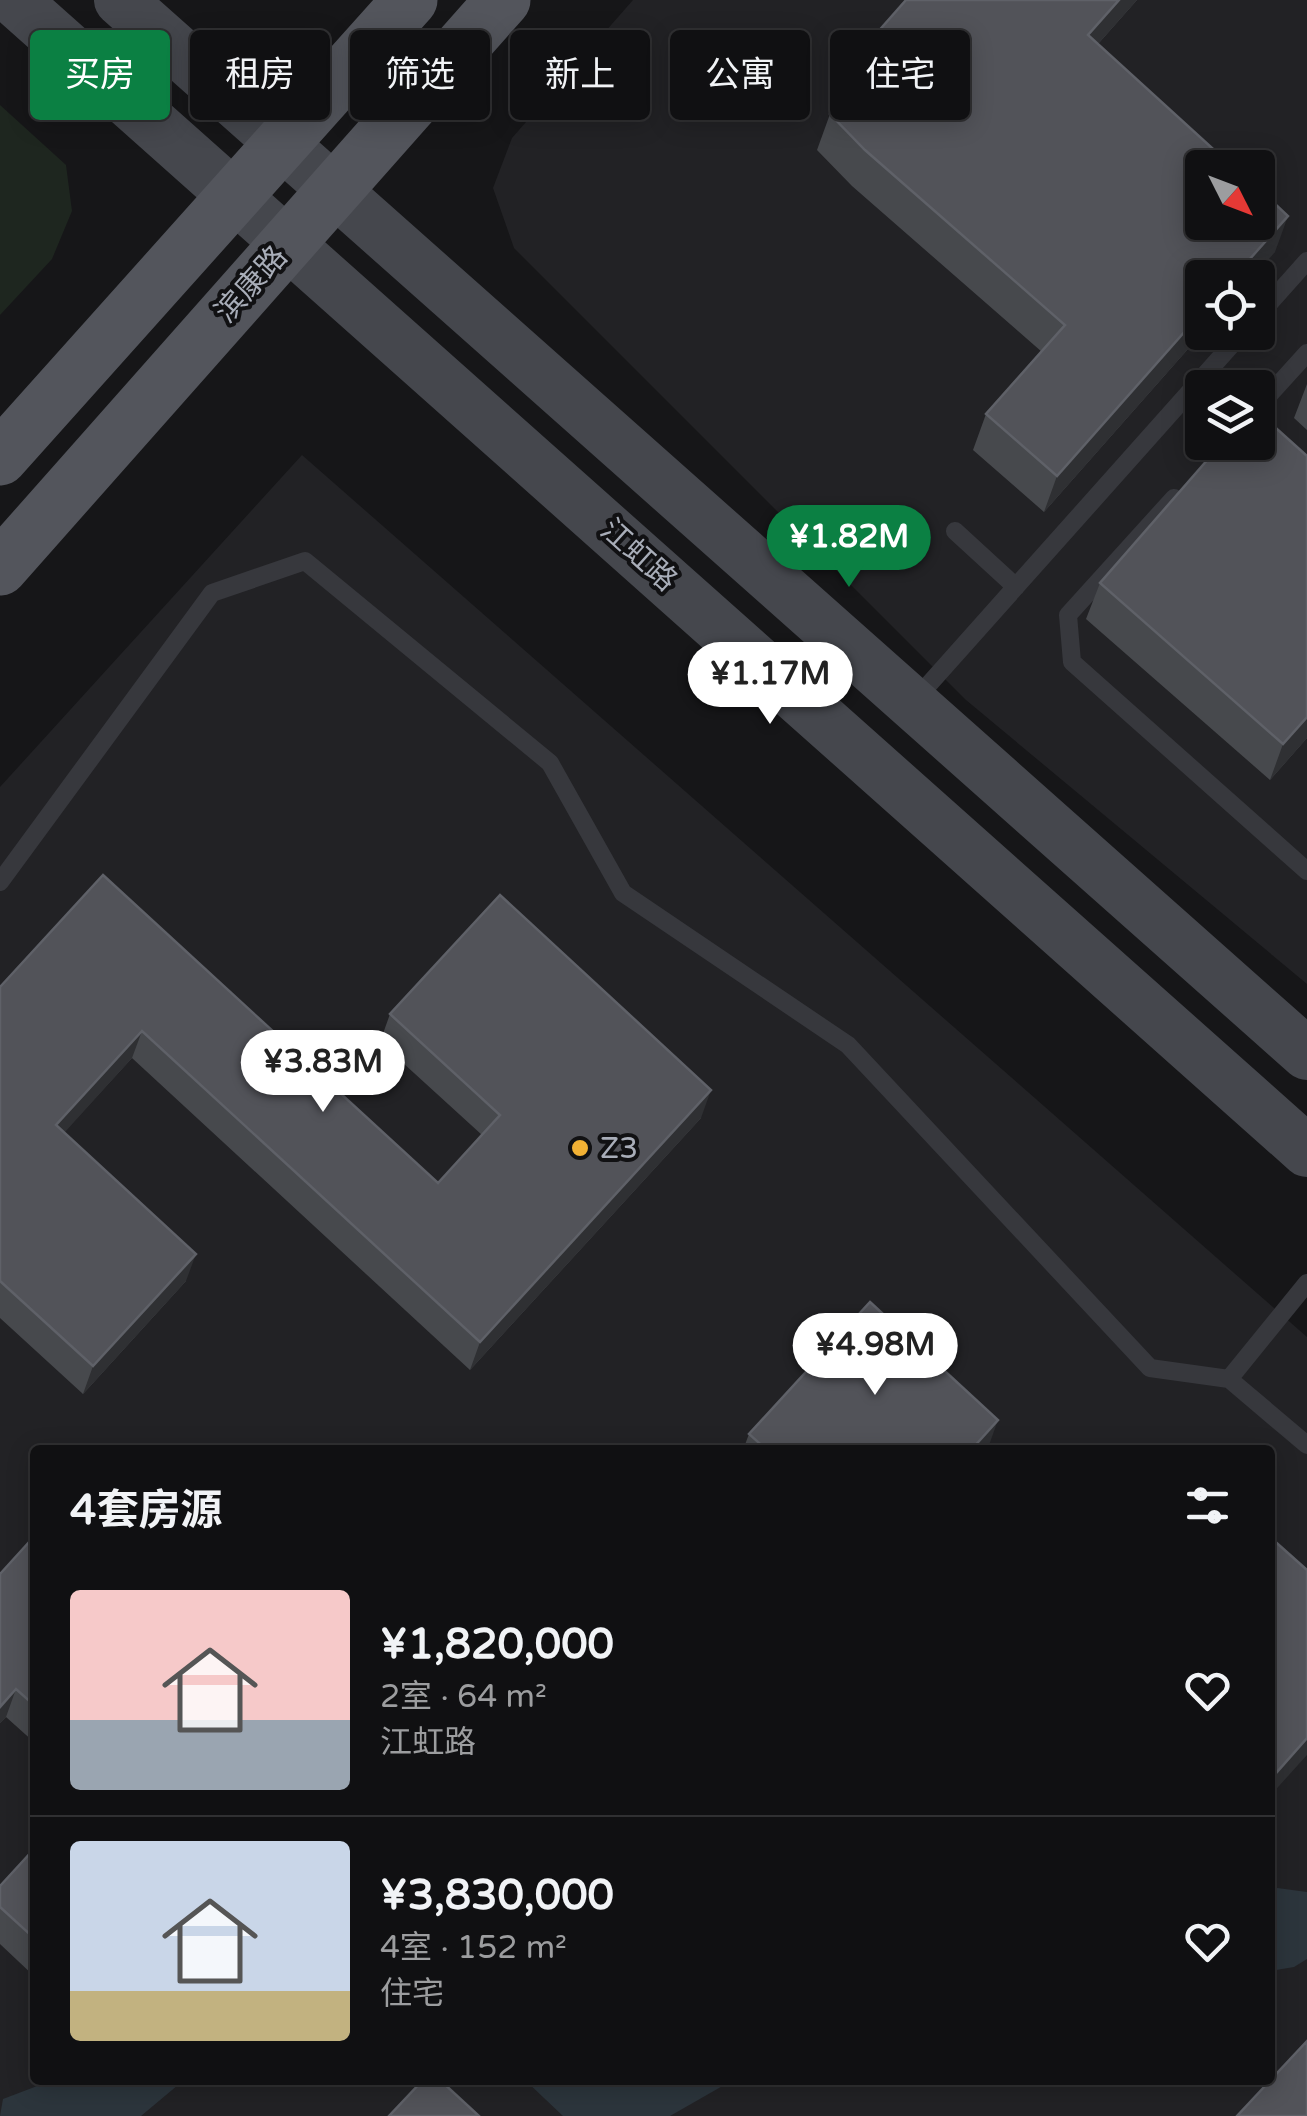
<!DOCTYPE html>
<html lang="zh">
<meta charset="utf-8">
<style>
:root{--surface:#101012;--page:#19191b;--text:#f1f3f6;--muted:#9c9d9f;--line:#303032;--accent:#0b8043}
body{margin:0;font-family:"Varela Round","Noto Sans SC",sans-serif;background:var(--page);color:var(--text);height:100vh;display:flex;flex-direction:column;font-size:38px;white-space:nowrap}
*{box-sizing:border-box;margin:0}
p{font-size:32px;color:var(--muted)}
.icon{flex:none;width:55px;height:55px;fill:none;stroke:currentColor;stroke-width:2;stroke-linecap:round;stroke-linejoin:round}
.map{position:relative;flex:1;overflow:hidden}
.sheet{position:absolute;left:30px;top:1445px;width:1245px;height:640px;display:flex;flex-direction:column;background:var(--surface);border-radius:10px;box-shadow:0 5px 25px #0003,0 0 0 2px var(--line)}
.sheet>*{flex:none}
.guide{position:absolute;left:30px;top:30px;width:1248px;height:90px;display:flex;gap:20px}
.needle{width:65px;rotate:132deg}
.tools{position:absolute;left:1185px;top:150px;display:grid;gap:20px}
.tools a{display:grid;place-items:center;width:90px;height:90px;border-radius:10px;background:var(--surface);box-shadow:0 5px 25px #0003,0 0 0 2px var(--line);font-size:50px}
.price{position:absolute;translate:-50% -85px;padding:0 22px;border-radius:35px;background:#fff;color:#222;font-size:32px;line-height:65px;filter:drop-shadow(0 2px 5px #0008)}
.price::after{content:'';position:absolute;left:50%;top:60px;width:30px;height:22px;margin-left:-15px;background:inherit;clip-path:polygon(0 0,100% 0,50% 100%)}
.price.selected{background:var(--accent);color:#fff}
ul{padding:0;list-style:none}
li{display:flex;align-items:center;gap:30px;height:250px;padding:0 40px}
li+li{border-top:2px solid var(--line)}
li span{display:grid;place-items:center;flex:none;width:280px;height:200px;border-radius:10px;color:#555}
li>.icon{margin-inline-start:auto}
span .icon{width:120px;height:120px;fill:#fffc;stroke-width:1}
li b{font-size:42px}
h2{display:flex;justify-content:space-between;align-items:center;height:120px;padding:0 40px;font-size:42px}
.tag{padding:0 35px;border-radius:10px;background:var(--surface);box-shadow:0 5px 25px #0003,0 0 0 2px var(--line);font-size:35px;line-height:90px}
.tag.selected{background:var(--accent);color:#fff}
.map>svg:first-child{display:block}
.built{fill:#222225;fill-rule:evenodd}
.green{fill:#1e261f}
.water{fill:#2c353c}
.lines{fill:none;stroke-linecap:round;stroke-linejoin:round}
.lane{stroke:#37383d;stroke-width:18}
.secondary{stroke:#45474d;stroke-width:52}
.primary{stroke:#53555c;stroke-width:55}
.wall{fill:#47494d}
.shaded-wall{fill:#2f3033}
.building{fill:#525359;stroke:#5f6168;stroke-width:2.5}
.poi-dot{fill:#f2b134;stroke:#111113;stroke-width:4}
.labels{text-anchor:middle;stroke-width:8;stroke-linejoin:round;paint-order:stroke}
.street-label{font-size:30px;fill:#a8adb8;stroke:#111113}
.poi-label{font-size:30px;fill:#a8adb8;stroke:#111113;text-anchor:start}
</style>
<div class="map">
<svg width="1307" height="2116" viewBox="0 0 1307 2116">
<rect width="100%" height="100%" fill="#161618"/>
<path class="built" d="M 633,0 L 1307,0 L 1307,984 L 966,700 L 514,248 L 493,188 L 512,138 ZM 1202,168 L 1258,168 L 1258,222 L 1202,222 ZM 1202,278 L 1258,278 L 1258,332 L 1202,332 ZM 1202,388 L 1258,388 L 1258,442 L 1202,442 Z
M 302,455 L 1307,1337 L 1307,2116 L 0,2116 L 0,787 ZM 35,1450 L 1270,1450 L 1270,2080 L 35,2080 Z"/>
<path class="green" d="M 0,105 L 66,165 L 72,211 L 52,259 L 0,315 Z"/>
<path class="water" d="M 1270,1887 L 1307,1892 L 1307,1959 L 1294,1967 L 1270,1971 Z
M 53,2080 L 193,2080 L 178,2085 L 141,2116 L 0,2116 L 3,2099 Z
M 525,2080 L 733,2080 L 670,2116 L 563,2116 Z"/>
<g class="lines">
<path class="lane" d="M 1258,316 L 1307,261
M 1258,407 L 1307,353
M 1174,498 L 1068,615 L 1072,662 L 1307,871
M 955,531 L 1016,587
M 914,701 L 1243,332
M 0,882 L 212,593 L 305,561 L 550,763 L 623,893 L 848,1045 L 1150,1368 L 1229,1379 L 1307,1445
M 1229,1379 L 1307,1283"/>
<path class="secondary" d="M 14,0 L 1307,1151
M 120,0 L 1307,1054"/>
<path class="primary" d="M 0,458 L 410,0
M 0,568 L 503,0"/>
</g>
<path class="wall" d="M 906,0 L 1137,0 L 1098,44 L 1275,252 L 1202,278 L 1203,332 L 1044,512 L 973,450 L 986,414 L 1042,352 L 852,186 L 817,150 L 847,67 Z
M 1307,384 L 1307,430 L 1294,418 Z
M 1100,583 L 1307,738 L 1270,780 L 1086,619 Z
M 103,875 L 438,1183 L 482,1135 L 380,1042 L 390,1014 L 701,1118 L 470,1370 L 132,1058 L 64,1132 L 186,1281 L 83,1394 L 0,1318 L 0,987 Z
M 749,1434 L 988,1448 L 986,1450 L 743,1450 Z
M 35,1546 L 35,1743 L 6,1717 L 0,1723 L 0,1574 Z
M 35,1848 L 35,1977 L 0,1944 L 0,1886 Z"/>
<path class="shaded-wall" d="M 1119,0 L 1137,0 L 1074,71 L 1088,35 Z
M 1288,216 L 1275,252 L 1252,278 L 1233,278 Z
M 1202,312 L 1203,332 L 1044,512 L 1057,476 Z
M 1307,717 L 1307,738 L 1270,780 L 1283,744 Z
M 142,1031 L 132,1058 L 46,1153 L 56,1125 Z
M 711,1090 L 701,1118 L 470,1370 L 480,1342 Z
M 196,1254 L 186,1281 L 83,1394 L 93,1366 Z
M 998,1420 L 988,1448 L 986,1450 L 971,1450 Z
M 16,1689 L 6,1717 L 0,1723 L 0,1707 Z
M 1307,1738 L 1307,1755 L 1270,1796 L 1270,1780 Z"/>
<path class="building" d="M 906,0 L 1119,0 L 1088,35 L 1234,168 L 1202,168 L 1202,222 L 1258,222 L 1258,188 L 1288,216 L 1233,278 L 1202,278 L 1202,312 L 1057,476 L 986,414 L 1065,325 L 865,150 L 830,114 L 847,67 Z
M 1258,412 L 1307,456 L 1307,717 L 1283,744 L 1100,583 L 1223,442 L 1258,442 Z
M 103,875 L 438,1183 L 500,1115 L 390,1014 L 500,895 L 711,1090 L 480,1342 L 142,1031 L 56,1125 L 196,1254 L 93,1366 L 0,1281 L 0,987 Z
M 870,1302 L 998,1420 L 971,1450 L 767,1450 L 749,1434 Z
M 1270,1537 L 1307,1570 L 1307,1738 L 1270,1780 Z
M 30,1541 L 35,1546 L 35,1706 L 16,1689 L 0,1707 L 0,1574 Z
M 35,1848 L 35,1939 L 0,1907 L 0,1886 Z
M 1307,2041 L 1307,2116 L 1237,2116 Z
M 423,2080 L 440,2080 L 479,2116 L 389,2116 Z"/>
<circle class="poi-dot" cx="580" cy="1148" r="10"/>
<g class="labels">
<g class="street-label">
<text transform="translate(251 284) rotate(-48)" y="10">滨康路</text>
<text transform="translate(639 555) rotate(42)" y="10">江虹路</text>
</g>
<g class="poi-label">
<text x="600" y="1158">Z3</text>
</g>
</g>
</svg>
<div class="tools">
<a><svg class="needle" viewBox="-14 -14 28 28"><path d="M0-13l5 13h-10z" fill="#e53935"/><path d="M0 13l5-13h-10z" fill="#9c9d9f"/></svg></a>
<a><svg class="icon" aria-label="locate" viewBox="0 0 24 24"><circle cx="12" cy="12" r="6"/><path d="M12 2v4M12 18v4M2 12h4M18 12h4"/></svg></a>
<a><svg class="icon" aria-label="layers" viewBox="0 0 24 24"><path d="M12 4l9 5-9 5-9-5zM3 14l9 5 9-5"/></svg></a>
</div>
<b class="price selected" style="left:849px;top:590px">¥1.82M</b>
<b class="price" style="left:770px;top:727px">¥1.17M</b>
<b class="price" style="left:323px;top:1115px">¥3.83M</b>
<b class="price" style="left:875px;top:1398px">¥4.98M</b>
<div class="guide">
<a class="tag selected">买房</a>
<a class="tag">租房</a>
<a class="tag">筛选</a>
<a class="tag">新上</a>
<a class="tag">公寓</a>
<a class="tag">住宅</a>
</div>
<section class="sheet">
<h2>4套房源<svg class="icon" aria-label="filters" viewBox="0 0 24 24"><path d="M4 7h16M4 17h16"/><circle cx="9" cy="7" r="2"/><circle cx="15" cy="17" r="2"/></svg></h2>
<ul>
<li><span style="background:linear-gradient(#f6c9c9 65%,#9aa5b1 0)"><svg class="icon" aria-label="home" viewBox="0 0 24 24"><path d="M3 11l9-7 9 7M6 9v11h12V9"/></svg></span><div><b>¥1,820,000</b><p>2室 · 64 m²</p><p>江虹路</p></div><svg class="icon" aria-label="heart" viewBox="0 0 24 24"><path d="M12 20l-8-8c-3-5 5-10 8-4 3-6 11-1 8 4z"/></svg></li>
<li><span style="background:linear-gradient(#c9d6e8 75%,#c2b280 0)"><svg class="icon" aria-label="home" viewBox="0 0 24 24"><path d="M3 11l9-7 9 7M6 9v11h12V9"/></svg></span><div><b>¥3,830,000</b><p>4室 · 152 m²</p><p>住宅</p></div><svg class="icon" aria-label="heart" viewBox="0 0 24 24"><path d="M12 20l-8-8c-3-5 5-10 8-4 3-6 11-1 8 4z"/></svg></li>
</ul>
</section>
</div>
